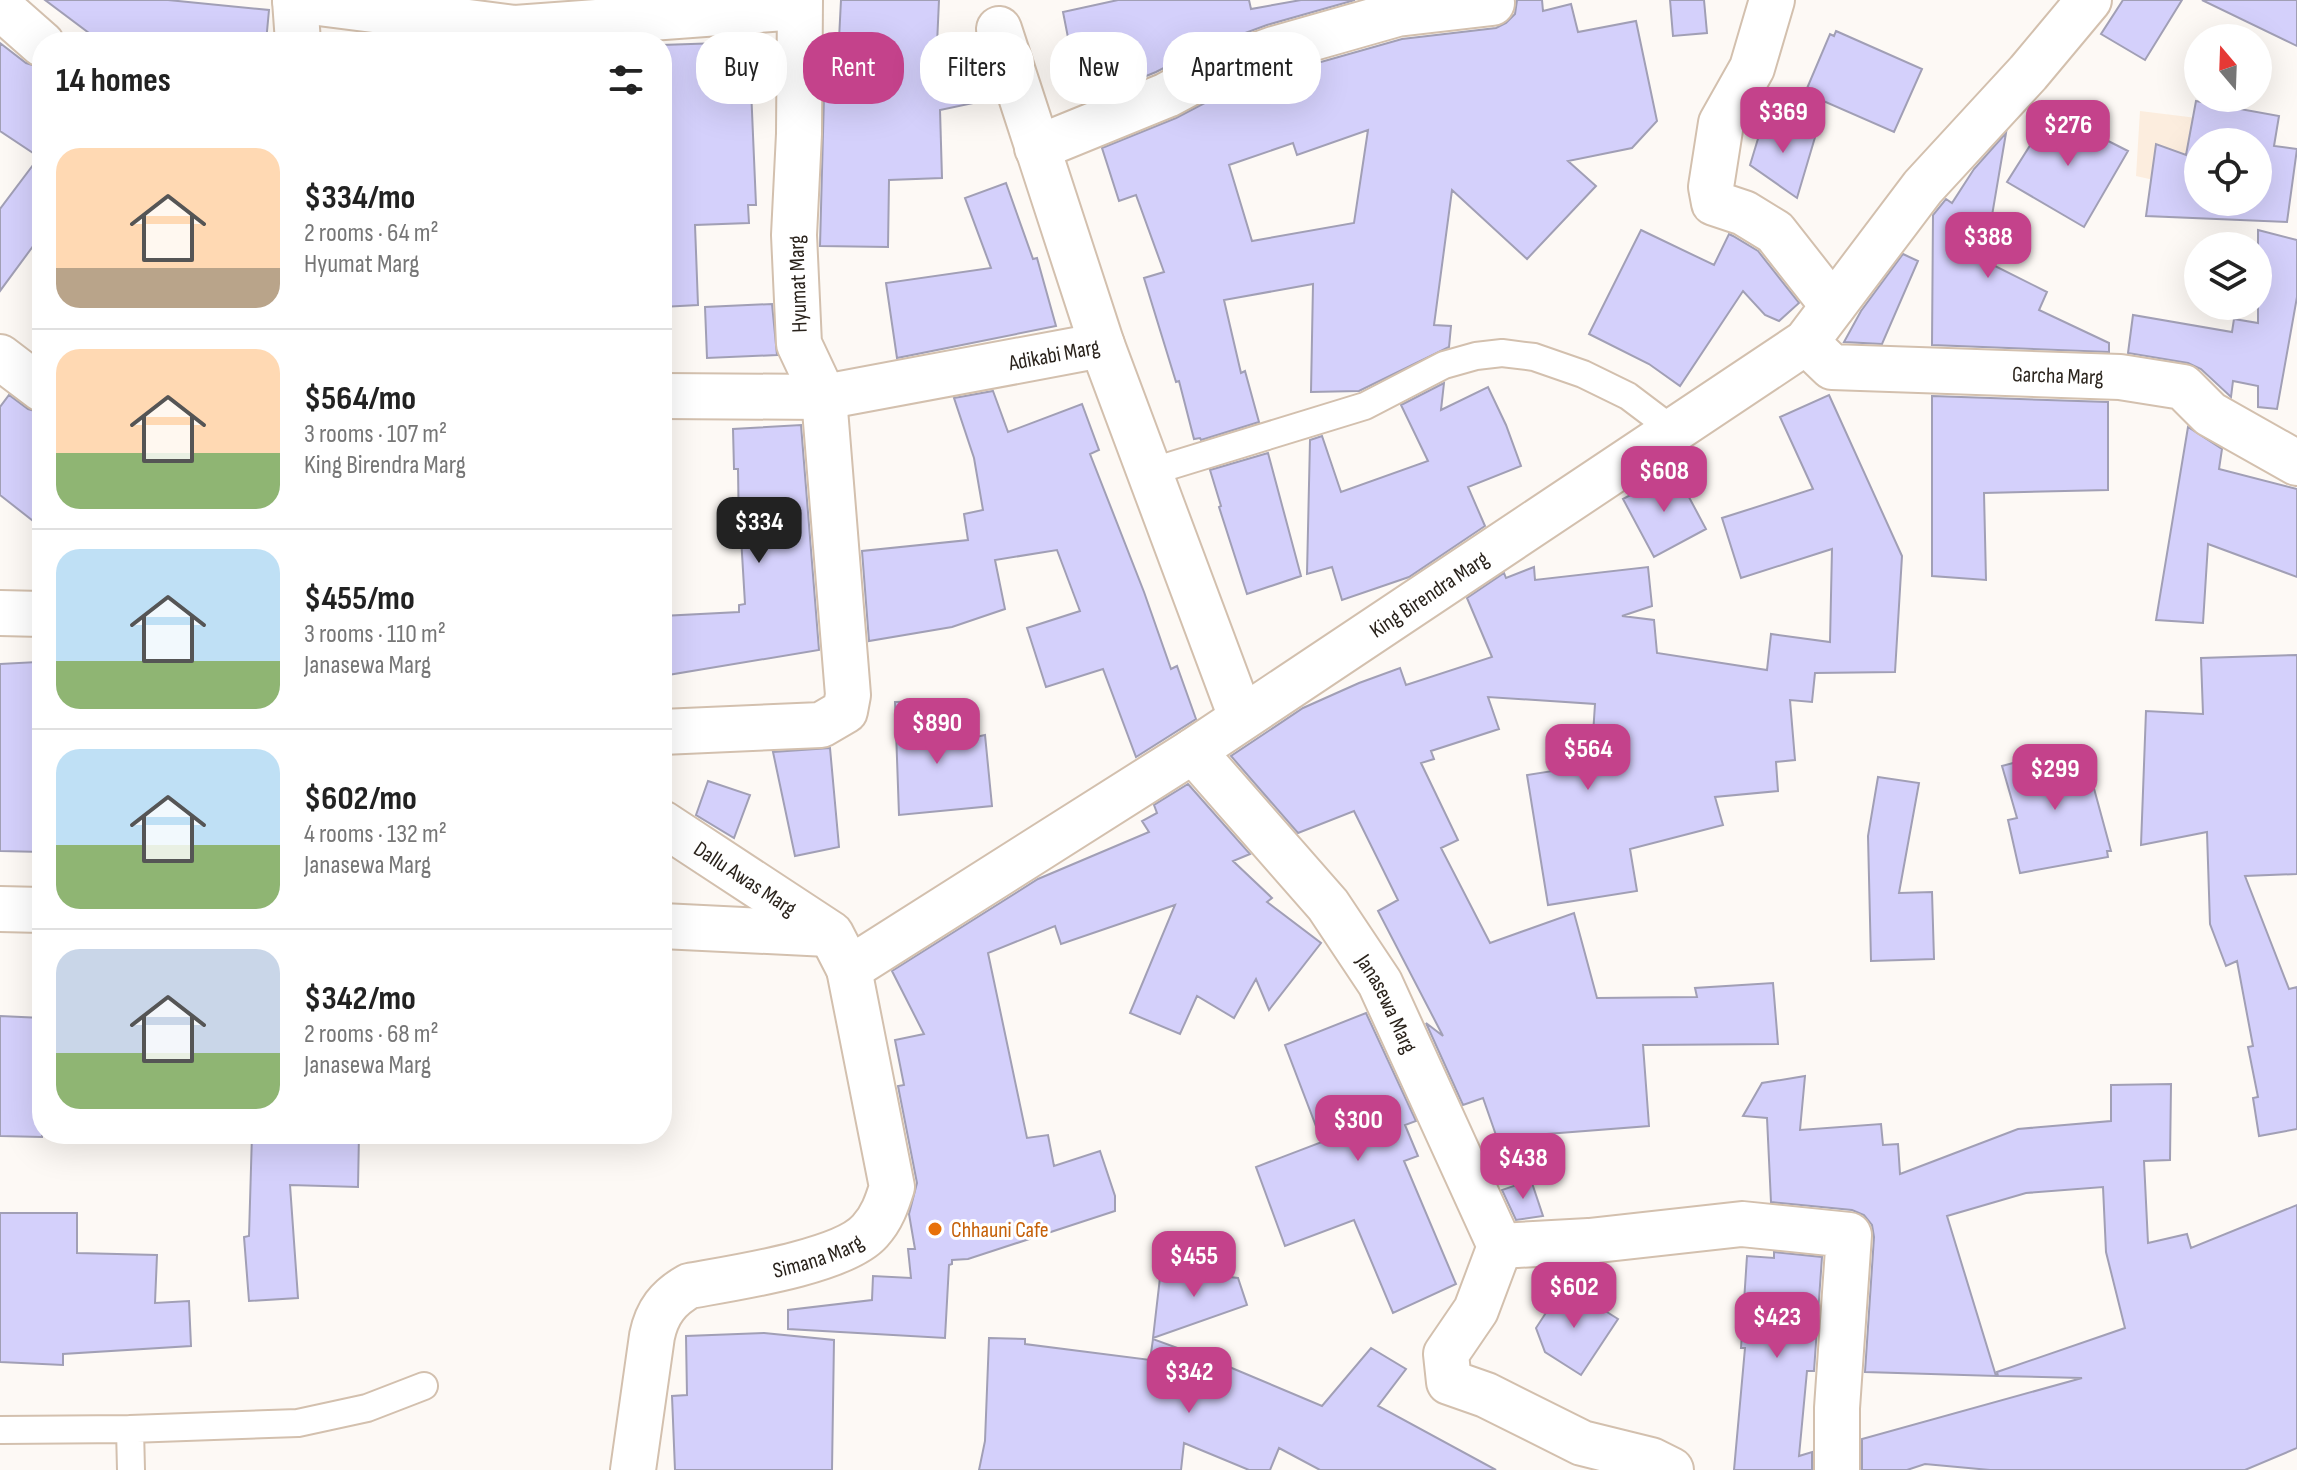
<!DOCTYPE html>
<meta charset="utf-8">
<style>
:root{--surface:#fff;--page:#f6f6f6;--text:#222;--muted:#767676;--line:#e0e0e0;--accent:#c4428b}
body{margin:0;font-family:"Sofia Sans Condensed",sans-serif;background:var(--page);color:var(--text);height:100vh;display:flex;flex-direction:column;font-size:30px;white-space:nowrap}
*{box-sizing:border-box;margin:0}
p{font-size:26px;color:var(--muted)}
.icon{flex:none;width:44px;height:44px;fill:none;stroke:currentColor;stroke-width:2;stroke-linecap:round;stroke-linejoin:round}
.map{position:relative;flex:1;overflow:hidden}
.side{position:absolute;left:32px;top:32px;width:640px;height:1112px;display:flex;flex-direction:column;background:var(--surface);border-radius:32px;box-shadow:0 8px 32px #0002}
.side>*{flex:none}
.guide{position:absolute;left:696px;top:32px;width:760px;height:72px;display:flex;gap:16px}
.needle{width:52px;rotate:341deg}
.tools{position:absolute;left:2184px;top:24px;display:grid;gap:16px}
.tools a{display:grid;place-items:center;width:88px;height:88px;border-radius:50%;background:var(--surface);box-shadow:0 8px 32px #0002;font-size:40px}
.price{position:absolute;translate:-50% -68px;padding:0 18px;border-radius:16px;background:var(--accent);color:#fff;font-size:26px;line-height:52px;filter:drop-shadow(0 2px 4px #0008)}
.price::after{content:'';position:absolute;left:50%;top:48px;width:24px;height:18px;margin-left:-12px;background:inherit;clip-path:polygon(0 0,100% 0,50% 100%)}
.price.selected{background:#222;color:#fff}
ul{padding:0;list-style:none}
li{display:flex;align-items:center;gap:24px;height:200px;padding:0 24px}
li+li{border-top:2px solid var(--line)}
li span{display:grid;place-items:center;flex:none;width:224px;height:160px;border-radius:24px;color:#555}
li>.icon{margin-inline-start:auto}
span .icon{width:96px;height:96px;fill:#fffc;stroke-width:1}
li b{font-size:34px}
h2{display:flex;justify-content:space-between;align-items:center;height:96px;padding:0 24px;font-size:34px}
.chip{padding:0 28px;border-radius:32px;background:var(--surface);box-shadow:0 8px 32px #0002;font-size:28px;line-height:72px}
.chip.selected{background:var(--accent);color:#fff}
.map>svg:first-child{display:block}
.built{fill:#fcedde}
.building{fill:#d4d0fb;stroke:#a19fb5;stroke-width:2;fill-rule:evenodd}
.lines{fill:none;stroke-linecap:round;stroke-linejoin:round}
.lane-casing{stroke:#d3c0ae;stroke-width:30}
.street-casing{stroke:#d3c0ae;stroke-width:48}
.lane{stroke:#fff;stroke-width:26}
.street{stroke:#fff;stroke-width:44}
.food-dot{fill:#e8710a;stroke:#fff;stroke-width:3}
.labels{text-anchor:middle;stroke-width:6;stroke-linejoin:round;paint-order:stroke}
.street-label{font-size:22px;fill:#2a231c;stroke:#fff}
.food-label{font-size:22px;fill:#c56008;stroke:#fff;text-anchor:start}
</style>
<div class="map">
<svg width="2297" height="1470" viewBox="0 0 2297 1470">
<rect width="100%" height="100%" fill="#fdf9f5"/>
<path class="built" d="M 2140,111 L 2254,125 L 2198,142 L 2198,190 L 2136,176 Z"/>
<path class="building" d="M 45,0 L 168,0 L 269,10 L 266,42 L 101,42 Z
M 841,0 L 939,0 L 936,67 L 970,60 L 978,102 L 940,110 L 942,178 L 889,180 L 888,247 L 820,246 L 825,58 L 838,59 Z
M 1118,0 L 1249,0 L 1251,9 L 1301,0 L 1355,0 L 1267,25 L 1199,50 L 1156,72 L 1102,94 L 1096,64 L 1074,68 L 1063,12 Z
M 1517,0 L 1542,0 L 1543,11 L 1571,4 L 1578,32 L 1636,21 L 1657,121 L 1632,148 L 1568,161 L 1596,186 L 1527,259 L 1452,190 L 1434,325 L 1451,326 L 1449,347 L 1359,391 L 1311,392 L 1313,284 L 1224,300 L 1241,373 L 1245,371 L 1259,422 L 1201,440 L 1200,438 L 1194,439 L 1179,381 L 1176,382 L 1144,278 L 1164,272 L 1136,195 L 1119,201 L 1102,148 L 1176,118 L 1218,96 L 1282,73 L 1402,39 L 1496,28 L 1506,23 L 1515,14 ZM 1368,130 L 1354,223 L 1252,241 L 1229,165 L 1293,143 L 1297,155 Z
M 1670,0 L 1704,0 L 1707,33 L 1673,36 Z
M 2123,0 L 2182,0 L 2145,60 L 2101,34 Z
M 2202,0 L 2297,0 L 2297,46 Z
M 1836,31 L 1922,69 L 1894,132 L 1805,93 L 1830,34 L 1834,36 Z
M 749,42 L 756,205 L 748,205 L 749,223 L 695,225 L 698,305 L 662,307 L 662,45 Z
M 0,43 L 26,63 L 42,68 L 42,234 L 0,291 L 0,209 L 39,157 L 0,131 Z
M 2196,101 L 2279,116 L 2274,146 L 2297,149 L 2287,222 L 2146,216 L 2156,144 L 2186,155 ZM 2198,142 L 2258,142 L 2258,202 L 2198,202 Z
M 2051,112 L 2128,151 L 2084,227 L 2007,182 Z
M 1764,119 L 1816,134 L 1797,198 L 1750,165 Z
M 2006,133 L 1986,251 L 1981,259 L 2047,292 L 2039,310 L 2109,343 L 2109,352 L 1932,345 L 1933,215 L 1946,199 L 1952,203 L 1974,169 Z
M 1006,183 L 1033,259 L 1037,258 L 1056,326 L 897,358 L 886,283 L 991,268 L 965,198 Z
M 1641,230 L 1714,265 L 1729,234 L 1733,236 L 1758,251 L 1799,303 L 1779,321 L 1765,315 L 1743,291 L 1680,386 L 1649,364 L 1589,334 Z
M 2258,230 L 2297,240 L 2297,297 L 2277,409 L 2258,407 L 2258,386 L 2233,381 L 2231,397 L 2201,369 L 2188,363 L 2128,353 L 2133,315 L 2232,332 L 2234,319 L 2258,323 Z
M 1903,254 L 1918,261 L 1882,344 L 1844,342 L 1861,311 Z
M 772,304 L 777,355 L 707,358 L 705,307 Z
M 1444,383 L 1441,410 L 1488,387 L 1506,425 L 1521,466 L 1468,487 L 1485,526 L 1409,577 L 1342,600 L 1332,567 L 1307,574 L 1310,440 L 1322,436 L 1341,492 L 1428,461 L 1401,405 Z
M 993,391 L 1008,432 L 1082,404 L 1099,450 L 1090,454 L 1144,592 L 1171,669 L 1177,666 L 1196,719 L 1136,757 L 1103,669 L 1046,687 L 1027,628 L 1080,611 L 1057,550 L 995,560 L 1005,609 L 952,627 L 869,641 L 862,551 L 968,540 L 964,514 L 983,510 L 974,458 L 954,398 Z
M 9,395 L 28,409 L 42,413 L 42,528 L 0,495 L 0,407 Z
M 1829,395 L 1902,556 L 1895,672 L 1815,673 L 1812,702 L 1790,700 L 1795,760 L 1776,762 L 1778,791 L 1715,797 L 1723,825 L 1630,849 L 1637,891 L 1548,905 L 1527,775 L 1591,765 L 1595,704 L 1488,697 L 1499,729 L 1431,751 L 1434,759 L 1421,763 L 1458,840 L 1441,848 L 1490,943 L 1574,913 L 1597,998 L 1697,997 L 1695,988 L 1773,983 L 1778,1044 L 1643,1045 L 1649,1126 L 1497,1138 L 1483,1098 L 1463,1105 L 1426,1023 L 1443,1036 L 1378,911 L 1398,900 L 1354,811 L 1298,833 L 1231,756 L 1303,708 L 1359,683 L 1400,668 L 1406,685 L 1492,657 L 1467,598 L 1504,573 L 1506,578 L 1534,567 L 1535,580 L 1648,567 L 1652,606 L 1622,616 L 1654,620 L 1657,653 L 1767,670 L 1771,634 L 1830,642 L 1832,549 L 1741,578 L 1722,518 L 1813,489 L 1780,417 Z
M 1932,396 L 2108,402 L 2108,490 L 1984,493 L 1986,580 L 1932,576 Z
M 801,425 L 819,650 L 662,676 L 662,616 L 739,612 L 739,605 L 745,604 L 741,537 L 739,537 L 738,469 L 734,469 L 733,429 Z
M 2188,427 L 2222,449 L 2219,469 L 2297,489 L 2297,577 L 2208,544 L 2203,623 L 2156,620 Z
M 1268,453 L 1301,576 L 1247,594 L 1219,507 L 1221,506 L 1210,470 Z
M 1675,471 L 1706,529 L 1654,557 L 1623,499 Z
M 2297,655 L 2297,874 L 2245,876 L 2289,989 L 2297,987 L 2297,1129 L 2259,1136 L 2253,1098 L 2258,1097 L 2248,1047 L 2253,1046 L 2237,961 L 2226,966 L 2210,924 L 2207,832 L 2141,845 L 2146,711 L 2203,714 L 2201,658 Z
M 37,662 L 42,852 L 0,851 L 0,664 Z
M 932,701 L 934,746 L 985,735 L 992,806 L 899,815 L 895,702 Z
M 830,748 L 839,847 L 795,856 L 773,752 Z
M 2083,748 L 2111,851 L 2107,851 L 2108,857 L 2020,873 L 2008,820 L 2017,818 L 2002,766 L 2046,754 L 2048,759 Z
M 1878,777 L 1919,783 L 1899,893 L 1932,892 L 1934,959 L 1871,961 L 1868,836 Z
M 708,781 L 750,795 L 734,838 L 696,815 Z
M 1188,784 L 1250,854 L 1233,861 L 1272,898 L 1267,902 L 1321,943 L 1269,1010 L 1256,979 L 1234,1018 L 1197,996 L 1180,1034 L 1130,1013 L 1175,905 L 1061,944 L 1055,926 L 988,953 L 1027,1138 L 1048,1135 L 1054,1166 L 1100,1151 L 1115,1196 L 1115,1211 L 968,1259 L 952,1260 L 952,1264 L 949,1265 L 945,1338 L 788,1329 L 788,1310 L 872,1300 L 873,1276 L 911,1278 L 908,1249 L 915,1249 L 909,1214 L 917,1183 L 898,1086 L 904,1085 L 895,1040 L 924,1034 L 892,971 L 1038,879 L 1149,832 L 1142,821 L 1157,813 L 1154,805 Z
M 1366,1013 L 1416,1121 L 1405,1125 L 1418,1156 L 1404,1161 L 1456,1284 L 1393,1313 L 1354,1220 L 1285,1246 L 1256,1167 L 1322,1142 L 1285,1045 Z
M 0,1016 L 42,1018 L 42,1137 L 0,1136 Z
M 1805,1076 L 1800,1130 L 1881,1124 L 1883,1145 L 1898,1144 L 1900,1174 L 2018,1129 L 2111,1121 L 2111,1085 L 2171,1084 L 2170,1160 L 2144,1161 L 2148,1243 L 2187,1234 L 2191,1248 L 2297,1205 L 2297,1448 L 2245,1470 L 1990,1470 L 1925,1464 L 1907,1470 L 1862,1470 L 1862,1439 L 2082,1378 L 1998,1376 L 1997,1372 L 2125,1328 L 2106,1252 L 2103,1187 L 2026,1193 L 1947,1216 L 1996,1376 L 1865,1372 L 1874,1237 L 1872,1225 L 1864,1215 L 1852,1210 L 1771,1202 L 1767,1118 L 1743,1116 L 1762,1083 Z
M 252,1134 L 359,1134 L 358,1187 L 290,1185 L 298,1298 L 249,1301 L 244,1237 L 249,1236 Z
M 1531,1180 L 1543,1216 L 1516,1220 L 1502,1190 Z
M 0,1213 L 77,1213 L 77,1253 L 157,1255 L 155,1303 L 189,1301 L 191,1346 L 63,1354 L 63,1365 L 0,1362 Z
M 1774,1252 L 1822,1257 L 1814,1371 L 1807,1371 L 1799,1456 L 1812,1452 L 1812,1470 L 1734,1470 L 1745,1348 L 1741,1348 L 1747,1256 L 1774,1258 Z
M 1161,1269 L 1238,1278 L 1247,1305 L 1153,1338 Z
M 1564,1285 L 1618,1319 L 1581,1375 L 1545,1352 L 1536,1328 Z
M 764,1333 L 834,1340 L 832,1470 L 675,1470 L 672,1396 L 687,1395 L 686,1336 Z
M 989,1338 L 1025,1339 L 1025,1344 L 1150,1360 L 1153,1339 L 1227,1366 L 1322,1406 L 1371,1348 L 1406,1369 L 1378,1406 L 1496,1470 L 1320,1470 L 1279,1448 L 1270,1470 L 1249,1470 L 1184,1443 L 1181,1470 L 979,1470 L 985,1441 Z"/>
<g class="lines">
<defs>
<path id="lane" d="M 1150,472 L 1365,406 L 1444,365 L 1476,356 L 1502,353 L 1534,357 L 1583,374 L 1628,396 L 1673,430
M 0,1430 L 130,1429
M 131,1470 L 130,1429 L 298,1423 L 367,1408 L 424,1386"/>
<g id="street">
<path d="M 295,0 L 515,28 L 799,7"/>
<path d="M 295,0 L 298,42"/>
<path d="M 1772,0 L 1752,68 L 1721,123 L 1711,187 L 1714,203 L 1744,213 L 1775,232 L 1833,306"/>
<path d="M 0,7 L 42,44"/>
<path d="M 999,29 L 1102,345"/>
<path d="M 1037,148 L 1167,95 L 1208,73 L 1274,49 L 1397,14 L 1492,3"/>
<path id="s1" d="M 1806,342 L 1832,367 L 2120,377 L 2183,387 L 2210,414 L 2297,463"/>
<path d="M 0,357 L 42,389"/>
<path id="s2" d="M 662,396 L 824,397 L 1102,345 L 1241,717"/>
<path d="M 0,613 L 42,614"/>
<path d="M 662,732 L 821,725 L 845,711 L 848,695 L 824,397 L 799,344 L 794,235 L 799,134 L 800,0"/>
<path id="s3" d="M 1193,751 L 1328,905 L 1380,983 L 1500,1246 L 1476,1310 L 1446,1354 L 1449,1382 L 1486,1395 L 1582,1443 L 1651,1460 L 1671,1470"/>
<path id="s4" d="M 662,823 L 831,934 L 849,969 L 1193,751 L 1806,342 L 1923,187 L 2028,73 L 2089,0"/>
<path d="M 0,909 L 42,910"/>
<path d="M 662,926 L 828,934"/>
<path d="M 1500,1246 L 1589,1241 L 1742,1224 L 1849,1235 L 1837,1408 L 1837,1470"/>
<path id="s5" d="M 633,1470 L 652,1336 C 657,1312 668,1298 689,1286 C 733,1278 843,1262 870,1231 C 882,1218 887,1203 892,1187 L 849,969"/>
</g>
</defs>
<use href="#lane" class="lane-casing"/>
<use href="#street" class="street-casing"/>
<use href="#lane" class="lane"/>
<use href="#street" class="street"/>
</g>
<circle class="food-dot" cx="935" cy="1229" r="8"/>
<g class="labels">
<g class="street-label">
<text transform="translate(797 284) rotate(-92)" y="8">Hyumat Marg</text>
<text dy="8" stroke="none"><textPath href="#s2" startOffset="396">Adikabi Marg</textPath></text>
<text dy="8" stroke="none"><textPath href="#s1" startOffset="262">Garcha Marg</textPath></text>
<text dy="8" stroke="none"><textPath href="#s4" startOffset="932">King Birendra Marg</textPath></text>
<text dy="8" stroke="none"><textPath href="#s4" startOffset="100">Dallu Awas Marg</textPath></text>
<text dy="8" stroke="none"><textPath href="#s3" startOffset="320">Janasewa Marg</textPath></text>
<text dy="8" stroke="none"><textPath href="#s5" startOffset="332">Simana Marg</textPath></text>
</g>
<g class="food-label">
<text x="951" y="1237">Chhauni Cafe</text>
</g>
</g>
</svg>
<div class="tools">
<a><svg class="needle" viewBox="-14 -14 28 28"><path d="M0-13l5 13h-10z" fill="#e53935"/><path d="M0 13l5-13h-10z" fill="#767676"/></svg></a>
<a><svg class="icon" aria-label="locate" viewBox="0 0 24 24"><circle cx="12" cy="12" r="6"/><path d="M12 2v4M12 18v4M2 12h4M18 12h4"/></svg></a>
<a><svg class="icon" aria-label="layers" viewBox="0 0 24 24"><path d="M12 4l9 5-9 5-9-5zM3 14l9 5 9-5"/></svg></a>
</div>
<b class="price" style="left:1783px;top:155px">$369</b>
<b class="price" style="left:2068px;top:168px">$276</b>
<b class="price" style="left:1988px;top:280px">$388</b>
<b class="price" style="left:1664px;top:514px">$608</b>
<b class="price selected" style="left:759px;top:565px">$334</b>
<b class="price" style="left:937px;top:766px">$890</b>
<b class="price" style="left:1588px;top:792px">$564</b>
<b class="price" style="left:2055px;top:812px">$299</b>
<b class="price" style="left:1358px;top:1163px">$300</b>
<b class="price" style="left:1523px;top:1201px">$438</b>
<b class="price" style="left:1194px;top:1299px">$455</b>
<b class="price" style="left:1574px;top:1330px">$602</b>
<b class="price" style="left:1777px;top:1360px">$423</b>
<b class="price" style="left:1189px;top:1415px">$342</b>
<div class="guide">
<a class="chip">Buy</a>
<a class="chip selected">Rent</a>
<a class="chip">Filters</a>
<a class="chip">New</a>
<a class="chip">Apartment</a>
</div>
<section class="side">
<h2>14 homes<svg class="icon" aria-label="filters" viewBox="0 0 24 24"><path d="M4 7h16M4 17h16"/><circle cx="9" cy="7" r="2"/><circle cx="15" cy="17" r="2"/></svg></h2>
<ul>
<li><span style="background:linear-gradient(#ffd9b3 75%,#b9a48a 0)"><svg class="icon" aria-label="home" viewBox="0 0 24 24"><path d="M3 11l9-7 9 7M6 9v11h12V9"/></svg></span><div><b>$334/mo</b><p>2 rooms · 64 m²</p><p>Hyumat Marg</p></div></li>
<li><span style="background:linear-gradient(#ffd9b3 65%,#8fb573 0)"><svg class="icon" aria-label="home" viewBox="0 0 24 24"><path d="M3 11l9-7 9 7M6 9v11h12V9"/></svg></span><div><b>$564/mo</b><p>3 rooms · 107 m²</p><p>King Birendra Marg</p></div></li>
<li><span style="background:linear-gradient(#bfe0f5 70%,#8fb573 0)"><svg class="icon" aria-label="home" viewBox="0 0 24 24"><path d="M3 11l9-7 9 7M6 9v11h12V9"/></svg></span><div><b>$455/mo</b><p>3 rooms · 110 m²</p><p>Janasewa Marg</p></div></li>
<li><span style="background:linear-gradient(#bfe0f5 60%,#8fb573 0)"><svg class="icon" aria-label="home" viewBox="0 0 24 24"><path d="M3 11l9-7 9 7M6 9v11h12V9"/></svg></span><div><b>$602/mo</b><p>4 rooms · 132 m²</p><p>Janasewa Marg</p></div></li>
<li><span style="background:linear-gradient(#c9d6e8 65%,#8fb573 0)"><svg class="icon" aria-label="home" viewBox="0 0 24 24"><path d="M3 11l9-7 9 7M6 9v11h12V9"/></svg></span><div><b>$342/mo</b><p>2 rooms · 68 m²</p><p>Janasewa Marg</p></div></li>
</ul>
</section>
</div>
